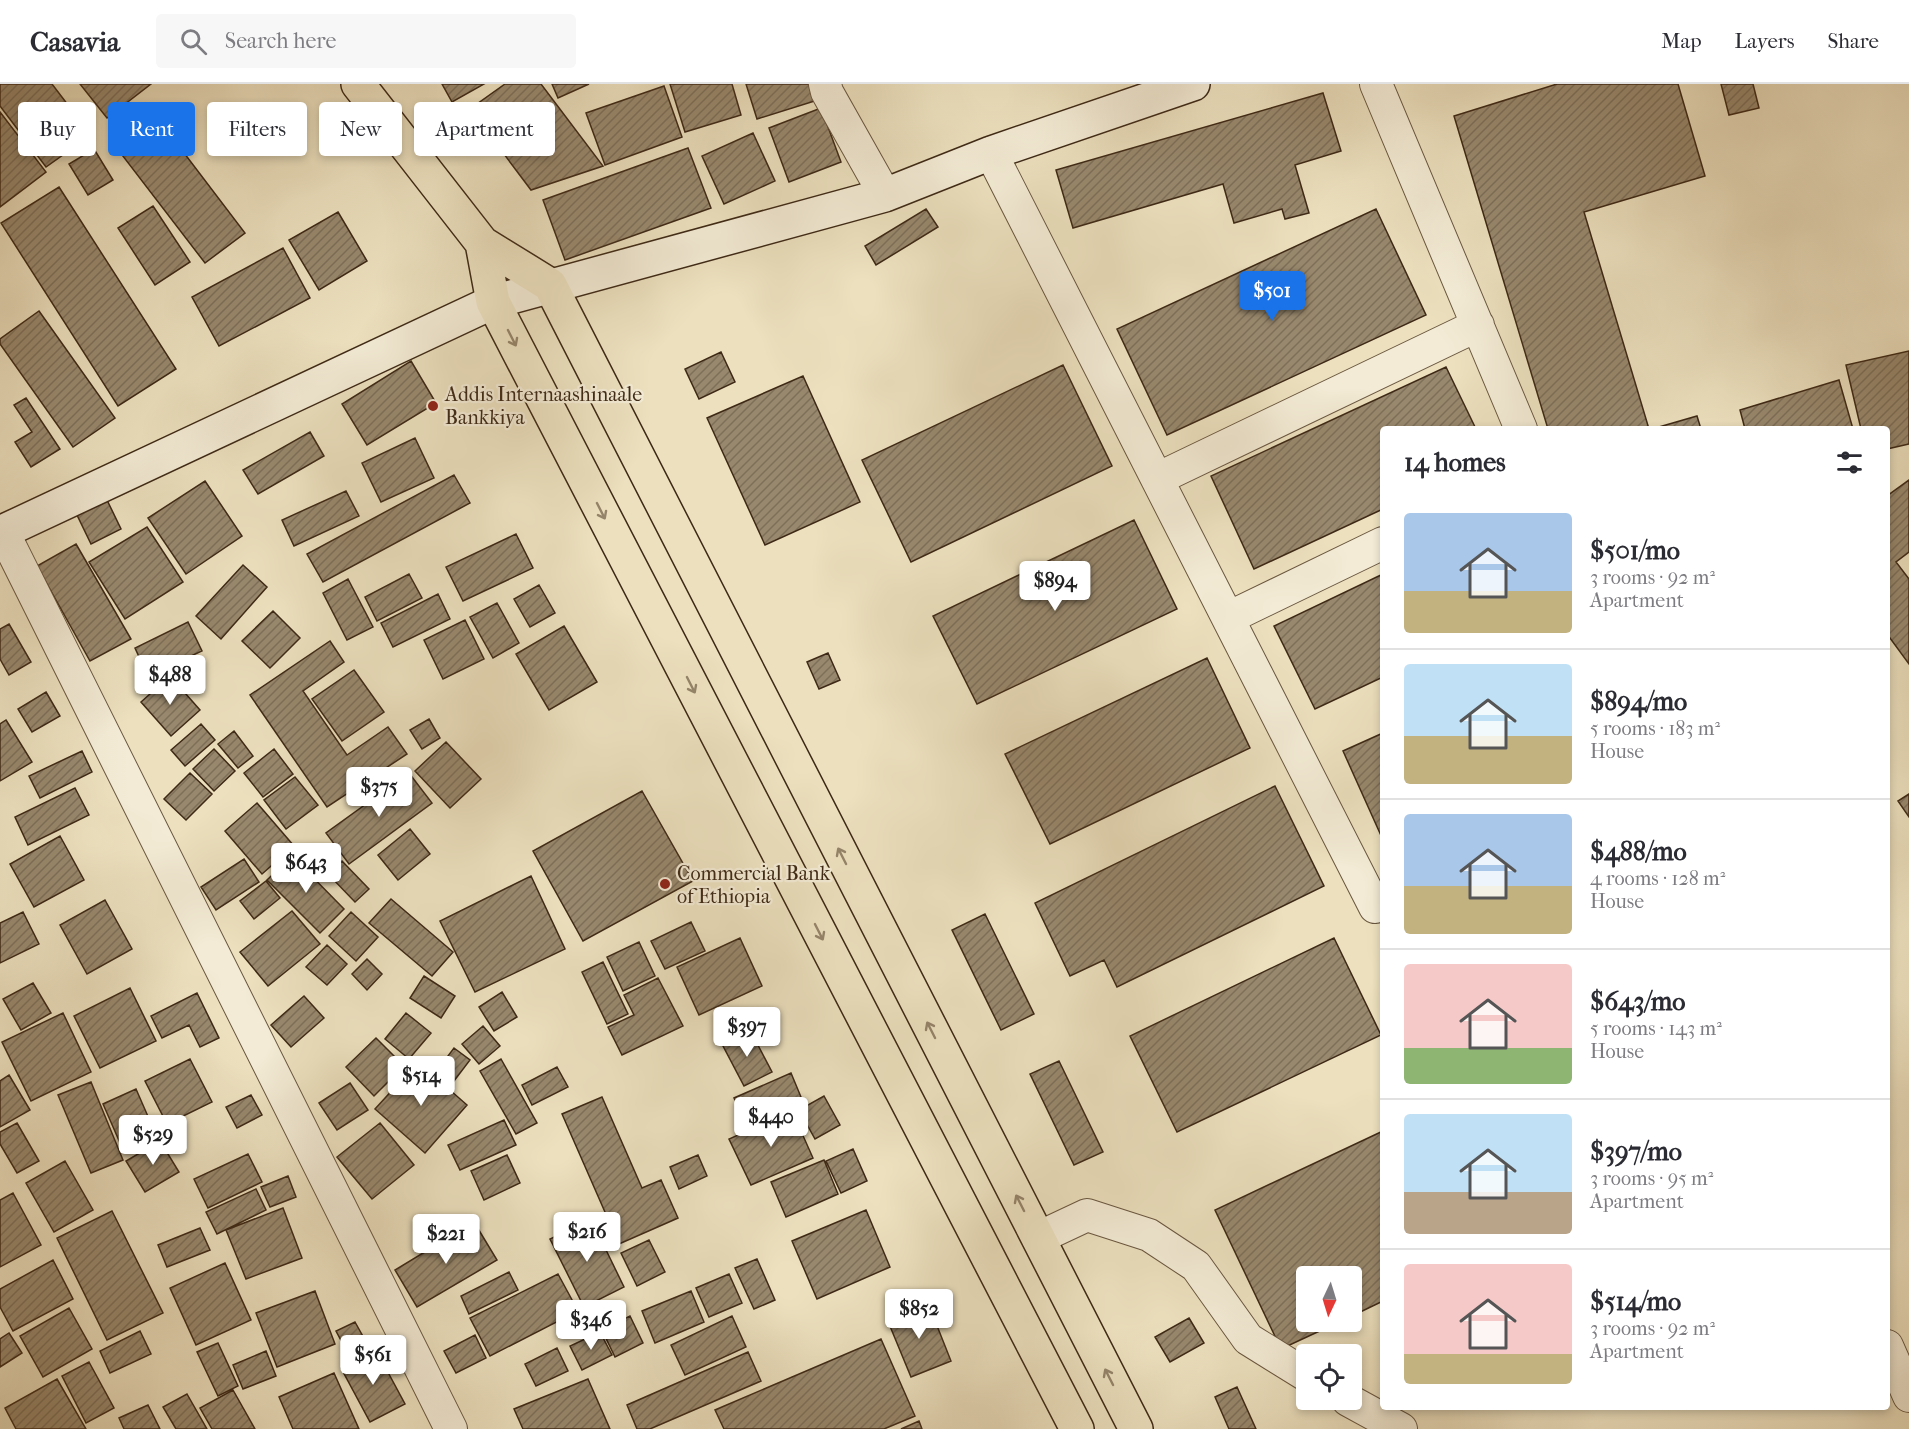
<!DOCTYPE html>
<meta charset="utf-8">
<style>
:root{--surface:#fff;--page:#f7f7f7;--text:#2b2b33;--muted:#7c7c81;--line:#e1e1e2;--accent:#1a73e8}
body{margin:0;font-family:"IM FELL French Canon",serif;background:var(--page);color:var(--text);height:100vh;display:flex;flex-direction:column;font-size:22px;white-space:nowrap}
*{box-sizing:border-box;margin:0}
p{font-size:20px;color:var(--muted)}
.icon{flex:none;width:33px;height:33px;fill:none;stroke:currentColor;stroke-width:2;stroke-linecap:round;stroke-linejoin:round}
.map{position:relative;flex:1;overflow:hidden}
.side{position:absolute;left:1380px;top:342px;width:510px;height:984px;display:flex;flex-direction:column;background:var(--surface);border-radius:6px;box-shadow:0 3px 9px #0003}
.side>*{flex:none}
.banner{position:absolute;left:18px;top:18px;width:570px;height:54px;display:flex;gap:12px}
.needle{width:39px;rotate:184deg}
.tools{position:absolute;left:1296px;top:1182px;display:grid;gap:12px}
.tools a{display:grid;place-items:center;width:66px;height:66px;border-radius:6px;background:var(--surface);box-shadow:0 3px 9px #0003;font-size:30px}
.price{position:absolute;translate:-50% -51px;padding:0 14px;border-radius:6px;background:#fff;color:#222;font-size:20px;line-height:39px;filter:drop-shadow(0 2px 3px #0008)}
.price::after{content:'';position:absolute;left:50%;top:36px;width:18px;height:14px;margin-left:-9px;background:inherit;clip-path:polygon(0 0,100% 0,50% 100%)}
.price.selected{background:var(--accent);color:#fff}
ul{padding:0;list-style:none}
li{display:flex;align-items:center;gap:18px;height:150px;padding:0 24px}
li+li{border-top:2px solid var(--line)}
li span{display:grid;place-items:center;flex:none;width:168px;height:120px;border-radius:6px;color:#555}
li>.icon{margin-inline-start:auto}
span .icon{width:72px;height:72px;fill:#fffc;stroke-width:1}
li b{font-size:26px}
h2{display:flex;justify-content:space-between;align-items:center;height:72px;padding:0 24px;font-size:26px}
.pill{padding:0 21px;border-radius:6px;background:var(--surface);box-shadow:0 3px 9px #0003;font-size:21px;line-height:54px}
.pill.selected{background:var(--accent);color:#fff}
header{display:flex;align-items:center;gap:36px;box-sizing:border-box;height:84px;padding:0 30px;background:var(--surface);border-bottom:2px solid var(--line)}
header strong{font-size:28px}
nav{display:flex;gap:33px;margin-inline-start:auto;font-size:21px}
.search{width:420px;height:54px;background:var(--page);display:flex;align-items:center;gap:15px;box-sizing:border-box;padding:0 21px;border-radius:6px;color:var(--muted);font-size:22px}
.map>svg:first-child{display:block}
.building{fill:url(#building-hatch);stroke:#3e2916;stroke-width:1.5}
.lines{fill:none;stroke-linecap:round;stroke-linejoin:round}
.street-casing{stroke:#6a5740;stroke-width:34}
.secondary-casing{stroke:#3e2916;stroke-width:36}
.primary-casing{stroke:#3e2916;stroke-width:36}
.street{stroke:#f3ebd5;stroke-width:32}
.secondary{stroke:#f3ebd5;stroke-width:33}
.primary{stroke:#ece0be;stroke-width:33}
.oneway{stroke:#95846a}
.poi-dot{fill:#8f2418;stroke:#f3ebd5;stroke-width:2}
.labels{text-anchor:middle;stroke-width:4.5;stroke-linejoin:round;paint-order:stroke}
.poi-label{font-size:20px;fill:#3e2916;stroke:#f3ebd5;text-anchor:start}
</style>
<header>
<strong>Casavia</strong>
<div class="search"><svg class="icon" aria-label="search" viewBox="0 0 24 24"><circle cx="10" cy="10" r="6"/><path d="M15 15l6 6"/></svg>Search here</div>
<nav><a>Map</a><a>Layers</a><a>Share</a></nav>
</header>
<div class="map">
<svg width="1909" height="1345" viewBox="0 0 1909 1345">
<defs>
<pattern id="building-hatch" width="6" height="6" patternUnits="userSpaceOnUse" patternTransform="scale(1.5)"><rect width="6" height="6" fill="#98886d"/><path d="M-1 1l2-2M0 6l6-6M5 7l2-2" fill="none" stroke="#7d6f59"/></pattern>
</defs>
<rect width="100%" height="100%" fill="#ece0be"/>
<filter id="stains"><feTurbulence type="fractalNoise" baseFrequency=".00333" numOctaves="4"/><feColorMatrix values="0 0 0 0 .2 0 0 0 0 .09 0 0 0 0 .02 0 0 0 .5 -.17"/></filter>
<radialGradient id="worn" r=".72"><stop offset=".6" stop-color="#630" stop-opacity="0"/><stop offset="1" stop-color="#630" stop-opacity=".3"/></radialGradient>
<path class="building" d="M 0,0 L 52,0 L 91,51 L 46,83 L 0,22 Z
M 80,0 L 151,0 L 107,34 Z
M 442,0 L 484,0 L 452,18 Z
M 505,0 L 541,0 L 603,82 L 531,106 L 470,25 Z
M 552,0 L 589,0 L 558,14 Z
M 670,0 L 732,0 L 741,31 L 685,48 Z
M 746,0 L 817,0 L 821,15 L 757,35 Z
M 1557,0 L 1678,0 L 1705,92 L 1584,128 L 1649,345 L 1548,345 L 1454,32 Z
M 1721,0 L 1753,0 L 1759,24 L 1729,31 Z
M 664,2 L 682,53 L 605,81 L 586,29 Z
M 1323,9 L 1341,67 L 1295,81 L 1309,129 L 1285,135 L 1282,125 L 1234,139 L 1223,100 L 1073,144 L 1056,86 Z
M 821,24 L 841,78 L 789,98 L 769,44 Z
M 0,28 L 46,88 L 0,123 Z
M 159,36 L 245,149 L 205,179 L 119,67 Z
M 753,49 L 775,97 L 724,120 L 702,72 Z
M 688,64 L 711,124 L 565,176 L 543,116 Z
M 94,65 L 113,96 L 88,111 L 69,80 Z
M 59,103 L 176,285 L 118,322 L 1,139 Z
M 153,122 L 190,178 L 155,201 L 118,144 Z
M 926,125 L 938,143 L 876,181 L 865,162 Z
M 1376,125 L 1426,231 L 1167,351 L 1117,245 Z
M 338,128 L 367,177 L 319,206 L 289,156 Z
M 283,164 L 310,214 L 219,262 L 192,213 Z
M 39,227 L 115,334 L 73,363 L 0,260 L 0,255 Z
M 1909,267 L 1909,360 L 1887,365 L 1887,345 L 1861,345 L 1846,281 Z
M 721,268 L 735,298 L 699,315 L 685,285 Z
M 411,277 L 436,319 L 367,361 L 342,320 Z
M 1063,281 L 1112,382 L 911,478 L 862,376 Z
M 1446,283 L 1476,345 L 1383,345 L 1383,425 L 1254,485 L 1211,392 Z
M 803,292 L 860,418 L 765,461 L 707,334 Z
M 1839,296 L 1853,345 L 1745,345 L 1740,326 Z
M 26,314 L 60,365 L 31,383 L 15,358 L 32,348 L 14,321 Z
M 1697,332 L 1701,345 L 1652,345 Z
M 310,348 L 324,372 L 258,410 L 243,386 Z
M 415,354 L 434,394 L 381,418 L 362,379 Z
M 454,391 L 470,419 L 323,498 L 307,470 Z
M 1909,396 L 1909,468 L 1896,478 L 1909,495 L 1909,580 L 1887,550 L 1887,412 Z
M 205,397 L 242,452 L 186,490 L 148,434 Z
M 346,407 L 359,432 L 294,462 L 282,436 Z
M 107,416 L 121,445 L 91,460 L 77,431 Z
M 1134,436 L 1177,525 L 977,620 L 933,532 Z
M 147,443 L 183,498 L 125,535 L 89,478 Z
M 516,450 L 533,484 L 463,517 L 446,483 Z
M 76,460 L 131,555 L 90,577 L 37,482 Z
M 243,481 L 267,503 L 221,555 L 196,532 Z
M 409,490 L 422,514 L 377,537 L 365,513 Z
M 1383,490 L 1383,593 L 1315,625 L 1274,542 Z
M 348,495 L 373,543 L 347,556 L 323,509 Z
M 539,501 L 555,529 L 530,543 L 514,515 Z
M 438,510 L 450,535 L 393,563 L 381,539 Z
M 497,519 L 519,559 L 493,574 L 470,533 Z
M 273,527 L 300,554 L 270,584 L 242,557 Z
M 465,536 L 484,575 L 443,595 L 424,556 Z
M 188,538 L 202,567 L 148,592 L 135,564 Z
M 9,540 L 31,578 L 9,591 L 0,575 L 0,545 Z
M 564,542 L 597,598 L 549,626 L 516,570 Z
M 330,557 L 344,578 L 303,607 L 347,671 L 388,643 L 407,670 L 327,723 L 250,611 Z
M 828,569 L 840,596 L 819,605 L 807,578 Z
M 1207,574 L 1250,664 L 1050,760 L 1005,670 Z
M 354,586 L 384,628 L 342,657 L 312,615 Z
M 170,592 L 200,626 L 171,652 L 141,618 Z
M 46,608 L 60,632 L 32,648 L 18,625 Z
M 429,635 L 440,654 L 422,665 L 410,646 Z
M 6,636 L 32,678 L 0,697 L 0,640 Z
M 201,640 L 215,656 L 185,682 L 171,666 Z
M 234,647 L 253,672 L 238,684 L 218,660 Z
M 1383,649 L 1383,756 L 1343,667 Z
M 446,658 L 481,695 L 450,724 L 415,687 Z
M 214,665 L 235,687 L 214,707 L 193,685 Z
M 274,665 L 293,690 L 263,713 L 244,689 Z
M 82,667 L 92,688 L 40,714 L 29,692 Z
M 190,689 L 212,710 L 186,736 L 164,715 Z
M 409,689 L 432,719 L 349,780 L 326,749 Z
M 295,693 L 318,721 L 286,745 L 264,716 Z
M 1275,702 L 1324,802 L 1117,903 L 1104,876 L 1070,892 L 1035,819 Z
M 75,704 L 89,731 L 28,761 L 15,733 Z
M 642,707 L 693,797 L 583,857 L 533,767 Z
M 1909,710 L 1909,733 L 1898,717 Z
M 257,719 L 294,762 L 262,790 L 225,747 Z
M 410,745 L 430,770 L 398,796 L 378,771 Z
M 60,752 L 84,796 L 34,823 L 10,780 Z
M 292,772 L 344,825 L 320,849 L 267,796 Z
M 244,775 L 259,798 L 216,826 L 201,803 Z
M 342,777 L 369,805 L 355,818 L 329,791 Z
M 531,792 L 565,865 L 475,908 L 440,837 Z
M 266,797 L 280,814 L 254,835 L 240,817 Z
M 391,815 L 453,868 L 432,892 L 369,839 Z
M 105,816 L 132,865 L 87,890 L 60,841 Z
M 292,827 L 320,860 L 268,902 L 240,868 Z
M 23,828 L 39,860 L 0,879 L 0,839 Z
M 351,828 L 378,853 L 356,877 L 329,852 Z
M 985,830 L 1034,930 L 1001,946 L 952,846 Z
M 691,838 L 705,867 L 665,885 L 651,857 Z
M 740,854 L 762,902 L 699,931 L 677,883 Z
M 1334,854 L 1381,951 L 1177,1048 L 1130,952 Z
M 639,858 L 655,892 L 623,907 L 607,873 Z
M 327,861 L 347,880 L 327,901 L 306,883 Z
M 367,875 L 382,890 L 367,906 L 352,890 Z
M 603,878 L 628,930 L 607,940 L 582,888 Z
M 424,892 L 455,912 L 441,934 L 410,914 Z
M 658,894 L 683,942 L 622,971 L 608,943 L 634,931 L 624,911 Z
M 33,899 L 51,929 L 21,946 L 3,915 Z
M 130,904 L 156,957 L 100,984 L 74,932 Z
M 502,908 L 517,933 L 494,947 L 479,923 Z
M 197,909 L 219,954 L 200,963 L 189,941 L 162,954 L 151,932 Z
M 304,912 L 324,934 L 291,963 L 271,941 Z
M 63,929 L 91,988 L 31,1017 L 2,958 Z
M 406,929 L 431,949 L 409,975 L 385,955 Z
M 483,942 L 500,962 L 479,980 L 462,960 Z
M 750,946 L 772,988 L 744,1002 L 722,960 Z
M 376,954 L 404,982 L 374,1012 L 346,983 Z
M 454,964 L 470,976 L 451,1001 L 435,989 Z
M 190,975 L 212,1018 L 167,1040 L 145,997 Z
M 501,975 L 537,1039 L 516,1050 L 480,987 Z
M 1059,977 L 1103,1068 L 1074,1081 L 1030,990 Z
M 418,978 L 467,1021 L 425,1069 L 375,1025 Z
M 557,983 L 568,1003 L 532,1021 L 522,1001 Z
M 791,989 L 801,1013 L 745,1038 L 734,1014 Z
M 9,991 L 30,1026 L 0,1043 L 0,997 Z
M 91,998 L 123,1076 L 91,1089 L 58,1011 Z
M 350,999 L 368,1026 L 337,1046 L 319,1019 Z
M 136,1005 L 157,1053 L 124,1068 L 103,1020 Z
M 251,1011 L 262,1031 L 237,1044 L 226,1023 Z
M 824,1012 L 840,1041 L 815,1055 L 799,1026 Z
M 602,1013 L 642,1104 L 661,1096 L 678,1134 L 619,1160 L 562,1030 Z
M 792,1027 L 813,1074 L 751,1101 L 729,1055 Z
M 504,1036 L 516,1061 L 460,1086 L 448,1061 Z
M 17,1039 L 39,1077 L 17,1089 L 0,1060 L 0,1048 Z
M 380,1039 L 414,1081 L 372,1115 L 337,1073 Z
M 1383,1047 L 1383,1217 L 1352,1232 L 1352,1192 L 1306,1192 L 1306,1238 L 1339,1238 L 1281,1265 L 1215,1126 Z
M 160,1057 L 179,1088 L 145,1108 L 126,1077 Z
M 853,1065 L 867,1097 L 841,1109 L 826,1077 Z
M 248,1070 L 262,1098 L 208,1124 L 194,1095 Z
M 507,1071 L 520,1099 L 484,1116 L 471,1087 Z
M 698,1071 L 707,1092 L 679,1105 L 670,1083 Z
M 824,1076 L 838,1110 L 786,1133 L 771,1098 Z
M 65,1077 L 93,1126 L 54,1148 L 26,1099 Z
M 288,1092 L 296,1113 L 270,1123 L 261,1103 Z
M 256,1105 L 266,1126 L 217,1150 L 206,1128 Z
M 13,1109 L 41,1161 L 0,1183 L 0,1116 Z
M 283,1124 L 302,1174 L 246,1195 L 226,1146 Z
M 866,1126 L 890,1183 L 817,1215 L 792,1157 Z
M 112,1127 L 163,1229 L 107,1256 L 57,1154 Z
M 591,1135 L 624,1203 L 584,1223 L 550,1155 Z
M 474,1138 L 497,1176 L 417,1223 L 395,1186 Z
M 200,1144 L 210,1166 L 167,1183 L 158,1161 Z
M 649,1156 L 665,1188 L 637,1202 L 621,1169 Z
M 757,1175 L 775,1216 L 754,1225 L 735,1184 Z
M 53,1176 L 73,1215 L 13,1247 L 0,1223 L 0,1205 Z
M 225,1179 L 251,1236 L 196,1261 L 170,1204 Z
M 509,1188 L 518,1206 L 469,1230 L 461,1212 Z
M 558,1190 L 578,1227 L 490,1272 L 470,1234 Z
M 729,1190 L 742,1219 L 709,1233 L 696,1204 Z
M 315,1207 L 335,1260 L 277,1283 L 256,1229 Z
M 691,1207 L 704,1238 L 655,1259 L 642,1227 Z
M 928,1219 L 951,1277 L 911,1293 L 887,1235 Z
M 69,1224 L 92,1265 L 43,1293 L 20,1252 Z
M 630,1232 L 643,1259 L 615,1273 L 602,1246 Z
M 732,1232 L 746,1263 L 685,1291 L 671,1261 Z
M 1189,1234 L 1204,1259 L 1170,1278 L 1155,1253 Z
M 355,1238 L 370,1265 L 351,1275 L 336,1247 Z
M 140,1247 L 151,1270 L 110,1289 L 100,1267 Z
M 600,1248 L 612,1271 L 582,1286 L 570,1262 Z
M 9,1249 L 22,1269 L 0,1283 L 0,1255 Z
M 475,1251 L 486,1274 L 456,1289 L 444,1267 Z
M 881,1255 L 915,1332 L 884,1345 L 724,1345 L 715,1326 Z
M 218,1259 L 238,1302 L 218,1312 L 197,1268 Z
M 557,1264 L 568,1287 L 536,1302 L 525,1280 Z
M 376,1266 L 405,1320 L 370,1338 L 341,1284 Z
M 266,1267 L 276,1292 L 243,1305 L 233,1281 Z
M 748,1268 L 761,1297 L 650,1345 L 637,1345 L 627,1321 Z
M 89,1278 L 114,1324 L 86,1339 L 62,1292 Z
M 334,1289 L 359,1345 L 293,1345 L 279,1313 Z
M 57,1295 L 86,1345 L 16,1345 L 5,1324 Z
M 588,1295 L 610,1345 L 523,1345 L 514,1325 Z
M 1237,1303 L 1256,1345 L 1229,1345 L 1215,1313 Z
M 233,1306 L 255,1345 L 212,1345 L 200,1324 Z
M 187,1310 L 207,1345 L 176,1345 L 163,1323 Z
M 148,1321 L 160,1345 L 124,1345 L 119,1334 Z
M 919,1337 L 922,1345 L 901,1345 Z"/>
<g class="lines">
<defs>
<path id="street" d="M 825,0 L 827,8 L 885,111
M 1376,0 L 1521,345
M 991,69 L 1375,823
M 1157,395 L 1478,241
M 3,448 L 451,1345
M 1228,534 L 1383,459
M 1038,1154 L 1087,1131 L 1149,1151 L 1196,1182 L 1248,1255 L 1306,1291
M 1887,1262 L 1909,1312
M 1348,1316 L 1401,1345"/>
<path id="secondary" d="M 0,449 L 493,218 L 885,111 L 991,69 L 1193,0"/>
<path id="primary" d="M 358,0 L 482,159 L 550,201 L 1136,1345
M 482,159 L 493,218 L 1077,1345"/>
</defs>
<use href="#street" class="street-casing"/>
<use href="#secondary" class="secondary-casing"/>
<use href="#primary" class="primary-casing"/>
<use href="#street" class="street"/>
<use href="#secondary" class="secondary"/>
<use href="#primary" class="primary"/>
</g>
<defs><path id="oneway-shaft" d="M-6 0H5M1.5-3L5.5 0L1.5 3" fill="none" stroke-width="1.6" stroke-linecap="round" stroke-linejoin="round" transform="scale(1.5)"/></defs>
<g class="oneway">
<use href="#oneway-shaft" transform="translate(512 254) rotate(63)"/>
<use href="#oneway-shaft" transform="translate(601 427) rotate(63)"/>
<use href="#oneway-shaft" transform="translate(691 601) rotate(63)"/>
<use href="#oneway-shaft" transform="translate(842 772) rotate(-117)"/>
<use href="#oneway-shaft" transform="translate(819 848) rotate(63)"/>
<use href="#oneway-shaft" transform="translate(931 946) rotate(-117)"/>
<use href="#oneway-shaft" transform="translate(1020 1119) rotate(-117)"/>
<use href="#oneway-shaft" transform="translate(1109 1293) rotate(-117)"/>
</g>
<g class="poi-dot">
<circle cx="433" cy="322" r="6"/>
<circle cx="665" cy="800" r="6"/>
</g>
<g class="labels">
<g class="poi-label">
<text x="445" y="317">Addis Internaashinaale<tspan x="445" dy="23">Bankkiya</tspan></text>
<text x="677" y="796">Commercial Bank<tspan x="677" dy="23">of Ethiopia</tspan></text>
</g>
</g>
<rect width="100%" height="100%" filter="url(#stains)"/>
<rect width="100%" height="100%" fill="url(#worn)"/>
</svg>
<div class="tools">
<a><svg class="needle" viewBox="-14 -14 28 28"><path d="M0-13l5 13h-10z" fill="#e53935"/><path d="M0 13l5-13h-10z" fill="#7c7c81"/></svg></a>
<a><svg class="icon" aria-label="locate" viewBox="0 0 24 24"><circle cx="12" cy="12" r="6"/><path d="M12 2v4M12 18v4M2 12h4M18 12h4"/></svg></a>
</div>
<b class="price selected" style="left:1272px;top:238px">$501</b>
<b class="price" style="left:1055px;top:528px">$894</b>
<b class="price" style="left:170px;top:622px">$488</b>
<b class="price" style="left:379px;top:734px">$375</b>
<b class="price" style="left:306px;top:810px">$643</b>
<b class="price" style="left:747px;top:974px">$397</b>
<b class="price" style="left:421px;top:1023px">$514</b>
<b class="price" style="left:771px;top:1064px">$440</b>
<b class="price" style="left:153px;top:1082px">$529</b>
<b class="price" style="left:587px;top:1179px">$216</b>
<b class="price" style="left:446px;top:1181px">$221</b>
<b class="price" style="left:919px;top:1256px">$852</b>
<b class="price" style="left:591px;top:1267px">$346</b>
<b class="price" style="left:373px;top:1302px">$561</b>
<div class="banner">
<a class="pill">Buy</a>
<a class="pill selected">Rent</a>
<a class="pill">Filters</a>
<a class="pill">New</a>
<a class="pill">Apartment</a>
</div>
<section class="side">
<h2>14 homes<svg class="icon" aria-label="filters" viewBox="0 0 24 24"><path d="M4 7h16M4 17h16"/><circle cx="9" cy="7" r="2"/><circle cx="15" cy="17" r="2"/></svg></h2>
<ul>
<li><span style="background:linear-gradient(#a9c7e8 65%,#c2b280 0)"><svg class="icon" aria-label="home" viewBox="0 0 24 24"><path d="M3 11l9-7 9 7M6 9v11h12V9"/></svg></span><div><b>$501/mo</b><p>3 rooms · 92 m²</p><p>Apartment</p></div></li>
<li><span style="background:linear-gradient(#bfe0f5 60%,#c2b280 0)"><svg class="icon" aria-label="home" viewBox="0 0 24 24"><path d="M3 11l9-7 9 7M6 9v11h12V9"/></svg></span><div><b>$894/mo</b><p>5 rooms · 183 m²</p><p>House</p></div></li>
<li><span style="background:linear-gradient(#a9c7e8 60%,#c2b280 0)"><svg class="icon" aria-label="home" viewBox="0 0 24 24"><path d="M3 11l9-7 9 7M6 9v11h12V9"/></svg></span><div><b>$488/mo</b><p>4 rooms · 128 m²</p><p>House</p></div></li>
<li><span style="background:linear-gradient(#f6c9c9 70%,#8fb573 0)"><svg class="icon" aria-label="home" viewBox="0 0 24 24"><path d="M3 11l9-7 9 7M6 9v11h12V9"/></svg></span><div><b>$643/mo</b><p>5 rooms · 143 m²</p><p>House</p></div></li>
<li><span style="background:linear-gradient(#bfe0f5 65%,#b9a48a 0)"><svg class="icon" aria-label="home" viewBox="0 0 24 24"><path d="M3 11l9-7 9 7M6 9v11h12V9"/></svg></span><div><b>$397/mo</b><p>3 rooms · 95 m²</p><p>Apartment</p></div></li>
<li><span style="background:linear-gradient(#f6c9c9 75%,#c2b280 0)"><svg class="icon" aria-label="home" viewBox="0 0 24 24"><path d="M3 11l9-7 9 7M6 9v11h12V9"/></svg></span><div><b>$514/mo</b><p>3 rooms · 92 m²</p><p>Apartment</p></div></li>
</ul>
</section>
</div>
